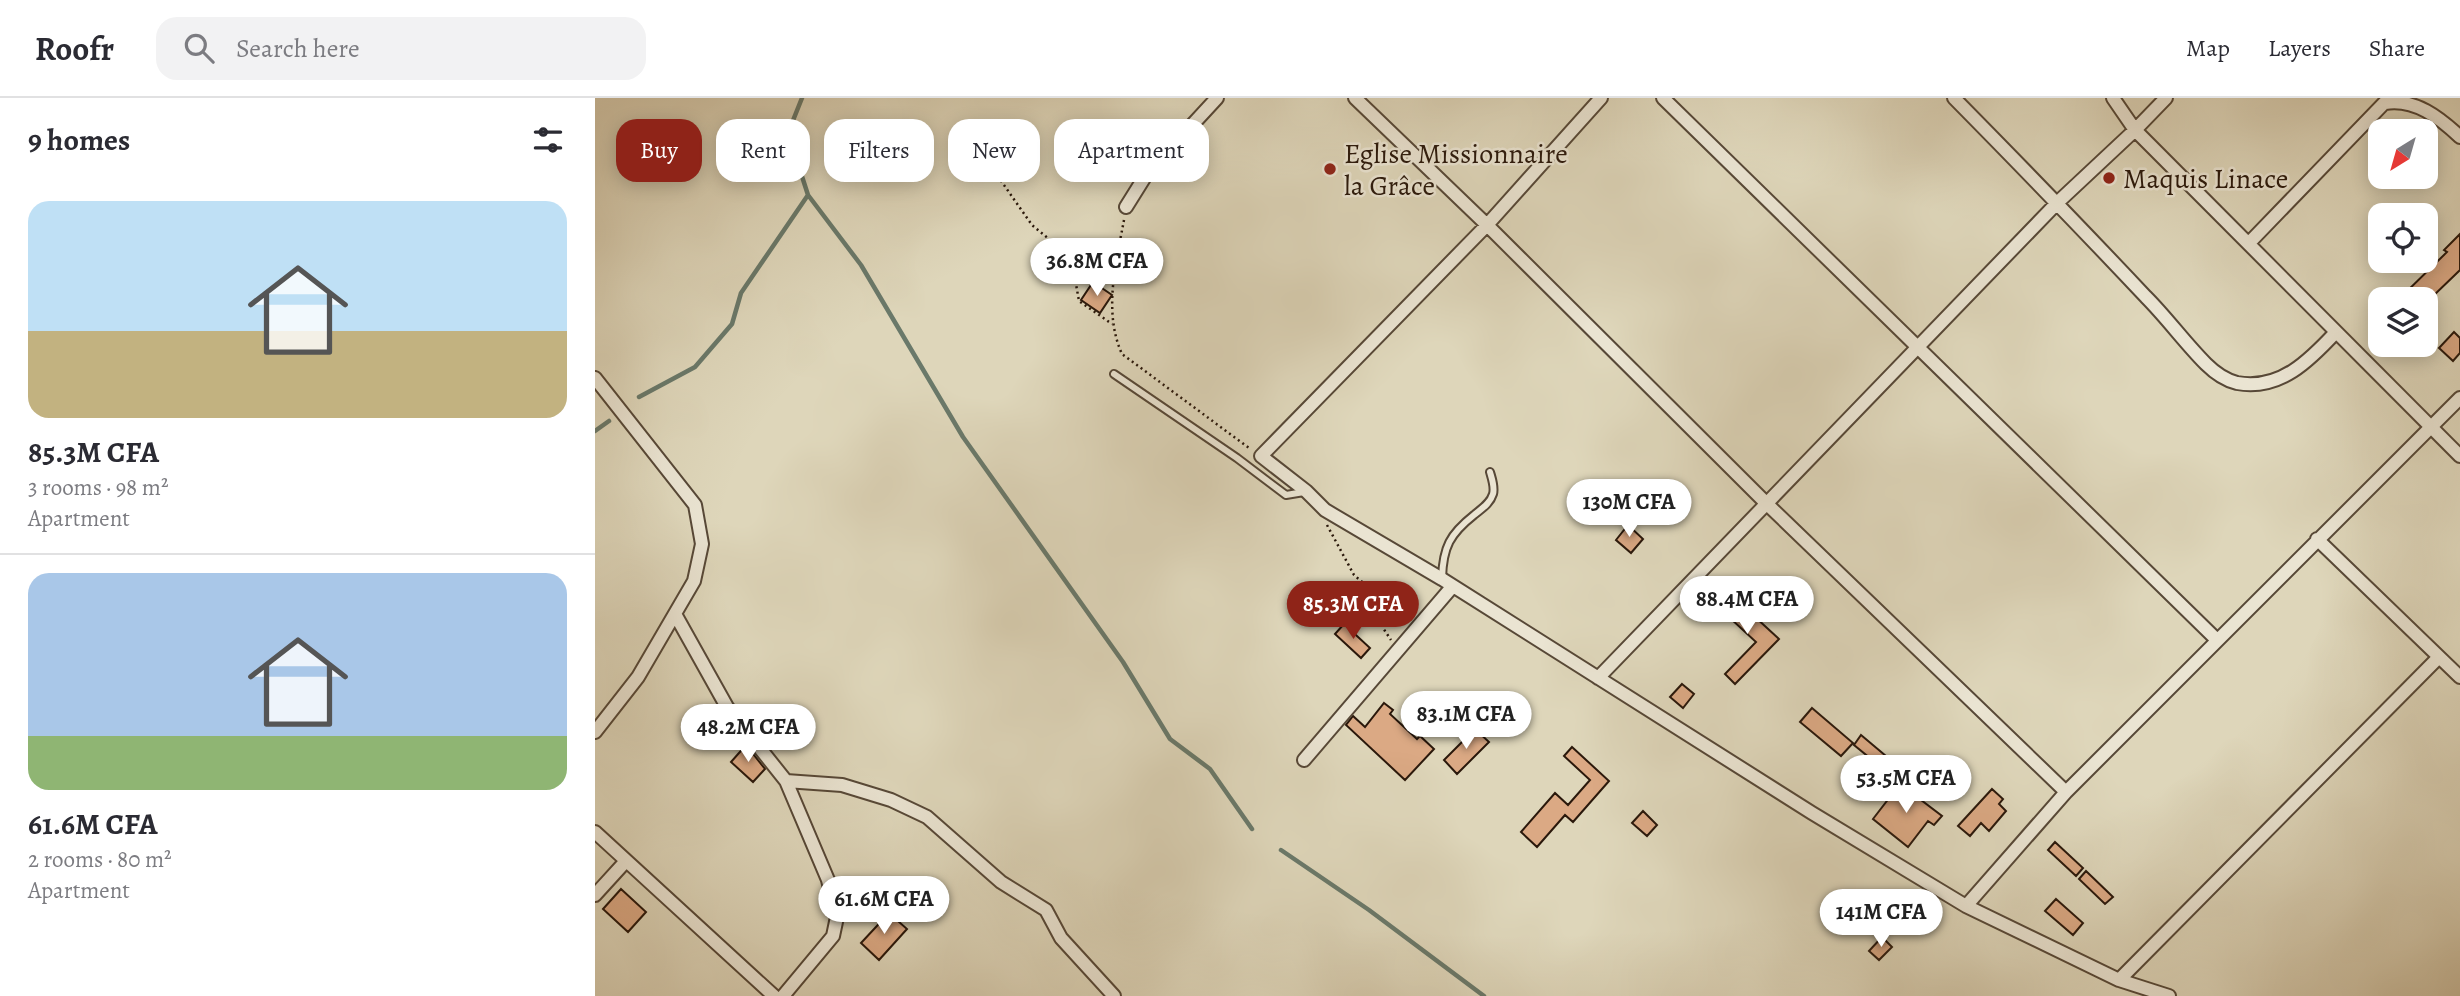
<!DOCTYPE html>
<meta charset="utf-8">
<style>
:root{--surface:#fff;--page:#f2f2f3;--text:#2b2b33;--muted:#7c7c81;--line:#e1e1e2;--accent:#8f2418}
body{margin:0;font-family:Alegreya,serif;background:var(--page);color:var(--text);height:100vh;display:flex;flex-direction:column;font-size:26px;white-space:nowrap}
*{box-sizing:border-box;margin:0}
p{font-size:23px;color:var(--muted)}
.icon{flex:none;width:38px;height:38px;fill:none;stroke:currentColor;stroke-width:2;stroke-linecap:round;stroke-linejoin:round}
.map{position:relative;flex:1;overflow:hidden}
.side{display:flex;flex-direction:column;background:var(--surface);width:595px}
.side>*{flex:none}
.top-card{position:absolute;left:21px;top:21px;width:665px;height:63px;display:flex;gap:14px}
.needle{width:46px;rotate:217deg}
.fabs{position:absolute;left:1773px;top:21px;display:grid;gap:14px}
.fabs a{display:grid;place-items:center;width:70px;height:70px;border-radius:14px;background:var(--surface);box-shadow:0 4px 18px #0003;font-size:35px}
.price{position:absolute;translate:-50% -60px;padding:0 16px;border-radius:24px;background:#fff;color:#222;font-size:23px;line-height:46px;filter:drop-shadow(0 2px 4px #0008)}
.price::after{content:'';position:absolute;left:50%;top:42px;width:21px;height:16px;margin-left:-10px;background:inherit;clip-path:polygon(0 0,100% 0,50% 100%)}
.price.on{background:var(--accent);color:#fff}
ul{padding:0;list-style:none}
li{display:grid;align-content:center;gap:14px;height:371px;padding:0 28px}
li+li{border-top:2px solid var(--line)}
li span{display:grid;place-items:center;height:217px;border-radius:21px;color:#555}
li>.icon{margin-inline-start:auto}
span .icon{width:126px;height:126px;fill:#fffc;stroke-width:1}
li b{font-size:30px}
h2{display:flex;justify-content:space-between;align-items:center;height:84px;padding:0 28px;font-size:30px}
.chip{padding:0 24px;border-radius:21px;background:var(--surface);box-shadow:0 4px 18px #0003;font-size:24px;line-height:63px}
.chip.on{background:var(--accent);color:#fff}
header{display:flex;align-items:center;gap:42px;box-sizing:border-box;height:98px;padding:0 35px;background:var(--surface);border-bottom:2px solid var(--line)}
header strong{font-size:33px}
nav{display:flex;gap:38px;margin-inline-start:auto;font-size:24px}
.search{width:490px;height:63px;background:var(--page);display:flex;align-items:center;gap:18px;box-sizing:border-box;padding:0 24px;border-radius:21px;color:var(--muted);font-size:26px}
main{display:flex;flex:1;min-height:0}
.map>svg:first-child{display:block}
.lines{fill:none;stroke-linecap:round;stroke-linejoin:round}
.stream{stroke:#6a796a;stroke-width:4.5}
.building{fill:#dba984;stroke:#2a180b;stroke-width:2}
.service-casing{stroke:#574837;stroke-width:10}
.minor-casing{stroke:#574837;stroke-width:16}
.path{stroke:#2a180b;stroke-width:2.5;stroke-dasharray:2 3.5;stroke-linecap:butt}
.service{stroke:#eae4d2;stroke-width:6}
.minor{stroke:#eae4d2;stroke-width:12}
.poi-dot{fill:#8f2418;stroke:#eae4d2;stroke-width:2.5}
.labels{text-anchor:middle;stroke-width:5;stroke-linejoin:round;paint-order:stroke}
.poi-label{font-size:28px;fill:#2a180b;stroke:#eae4d2;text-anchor:start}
</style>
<header>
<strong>Roofr</strong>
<div class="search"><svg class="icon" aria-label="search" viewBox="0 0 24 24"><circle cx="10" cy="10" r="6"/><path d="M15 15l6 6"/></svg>Search here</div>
<nav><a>Map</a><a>Layers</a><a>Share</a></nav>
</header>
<main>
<section class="side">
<h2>9 homes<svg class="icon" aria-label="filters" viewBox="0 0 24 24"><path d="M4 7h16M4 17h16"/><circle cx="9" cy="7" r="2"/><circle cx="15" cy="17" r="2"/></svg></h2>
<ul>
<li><span style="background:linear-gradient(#bfe0f5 60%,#c2b280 0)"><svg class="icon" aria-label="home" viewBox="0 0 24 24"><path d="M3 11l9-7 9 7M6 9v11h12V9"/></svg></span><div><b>85.3M CFA</b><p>3 rooms · 98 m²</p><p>Apartment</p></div></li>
<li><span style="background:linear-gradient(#a9c7e8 75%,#8fb573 0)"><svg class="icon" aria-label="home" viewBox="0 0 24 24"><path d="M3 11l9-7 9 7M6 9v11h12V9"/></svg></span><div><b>61.6M CFA</b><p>2 rooms · 80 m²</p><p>Apartment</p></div></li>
</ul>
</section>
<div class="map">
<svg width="1865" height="898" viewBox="0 0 1865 898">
<rect width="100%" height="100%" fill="#ded6ba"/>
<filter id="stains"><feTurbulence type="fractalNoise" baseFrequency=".00286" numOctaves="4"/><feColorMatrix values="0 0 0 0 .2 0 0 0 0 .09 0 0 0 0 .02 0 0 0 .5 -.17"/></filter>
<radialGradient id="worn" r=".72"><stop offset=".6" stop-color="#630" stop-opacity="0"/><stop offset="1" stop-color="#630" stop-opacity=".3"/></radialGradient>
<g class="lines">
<path class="stream" d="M 207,0 L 193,35 L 213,97 L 266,167 L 368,339 L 528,564 L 575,641 L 615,671 L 657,731
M 44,299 L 100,269 L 137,226 L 146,195 L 213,97
M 0,333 L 14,323
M 686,752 L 774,812 L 889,898"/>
</g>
<path class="building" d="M 1865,136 L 1865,172 L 1835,201 L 1804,201 L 1852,154 L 1849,152 Z
M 498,184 L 517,197 L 505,215 L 486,202 Z
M 1859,234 L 1865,240 L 1865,255 L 1858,263 L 1844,250 Z
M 1033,427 L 1048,441 L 1036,455 L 1021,442 Z
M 1134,495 L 1184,541 L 1140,586 L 1130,576 L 1161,544 L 1122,508 Z
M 749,526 L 775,550 L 766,560 L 740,536 Z
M 1087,586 L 1099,596 L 1088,610 L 1075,599 Z
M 789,605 L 798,612 L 795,616 L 822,641 L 825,638 L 839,651 L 810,682 L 751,627 L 758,618 L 770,629 Z
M 1217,610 L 1258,645 L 1246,658 L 1205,624 Z
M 880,631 L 894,644 L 862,676 L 849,662 Z
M 1266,637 L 1310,674 L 1303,683 L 1259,647 Z
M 151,647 L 170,671 L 158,684 L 136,664 Z
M 977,649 L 1014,683 L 978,724 L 970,717 L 942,749 L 926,734 L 960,695 L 973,707 L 995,682 L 969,658 Z
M 1305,686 L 1347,718 L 1339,727 L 1333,723 L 1313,749 L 1278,721 Z
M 1397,691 L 1408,701 L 1404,706 L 1411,713 L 1394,733 L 1386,725 L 1375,738 L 1363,728 Z
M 1048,713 L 1062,727 L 1052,738 L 1037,725 Z
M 1460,744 L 1488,770 L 1481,778 L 1453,752 Z
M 1491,773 L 1518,799 L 1510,806 L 1484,781 Z
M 26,791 L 51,814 L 33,834 L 8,811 Z
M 1461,801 L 1488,825 L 1478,837 L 1450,813 Z
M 294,815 L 312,831 L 284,862 L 266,845 Z
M 1287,839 L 1297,849 L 1284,862 L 1274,853 Z"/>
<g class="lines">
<defs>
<path id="service" d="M 519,276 L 642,360 L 691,397 L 709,394
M 847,480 C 848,449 855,436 879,417 C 886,411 895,406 898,396 C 900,389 897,381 895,374"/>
<path id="minor" d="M 760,0 L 892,127 L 1171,405 L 1471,694
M 1006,0 L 892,127 L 666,358 L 711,393 L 730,412 L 847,481 L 1217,715 L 1371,808 L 1524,882 L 1574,898
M 1068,0 L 1622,542
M 1359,0 C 1424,66 1488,132 1551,199 C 1572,220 1590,245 1611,266 C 1620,275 1630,282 1642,285 C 1685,293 1715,262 1741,234
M 1518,0 L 1540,32 L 1865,358
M 1790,5 C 1820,0 1845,20 1865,39
M 531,109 L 551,77 L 622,0
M 1654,145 L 1794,0
M 0,280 L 100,407 L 107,446 L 99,483 L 43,579 L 0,634
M 1722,441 L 1865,579
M 80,516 L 132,609 L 191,683 L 233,782 L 242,819 L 238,838 L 188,898
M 1003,580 L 1462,105 L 1540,32 L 1571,0
M 709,662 L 857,489
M 191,683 L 247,687 L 296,702 L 332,719 L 406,784 L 451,812 L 466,840 L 519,898
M 0,734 L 179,898
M 0,797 L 31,763
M 1371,808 L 1471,694 L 1865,300
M 1524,882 L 1844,559"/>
</defs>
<use href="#service" class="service-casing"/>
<use href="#minor" class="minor-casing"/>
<path class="path" d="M 390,60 L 437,127 L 454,141 L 479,175 L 484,203 L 517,226
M 529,122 C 521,165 508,214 527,256 L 654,350
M 732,427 L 759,477 L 773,489 L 788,530 L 796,542"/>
<use href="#service" class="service"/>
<use href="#minor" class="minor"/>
</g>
<g class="poi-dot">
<circle cx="735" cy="71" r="7"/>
<circle cx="1514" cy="80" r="7"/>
</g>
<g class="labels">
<g class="poi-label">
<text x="749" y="65">Eglise Missionnaire<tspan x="749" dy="32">la Grâce</tspan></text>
<text x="1528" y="90">Maquis Linace</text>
</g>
</g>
<rect width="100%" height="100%" filter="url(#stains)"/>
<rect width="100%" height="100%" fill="url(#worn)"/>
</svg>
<div class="fabs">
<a><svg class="needle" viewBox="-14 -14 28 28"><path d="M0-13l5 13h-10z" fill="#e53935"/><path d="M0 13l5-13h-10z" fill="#7c7c81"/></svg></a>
<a><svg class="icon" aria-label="locate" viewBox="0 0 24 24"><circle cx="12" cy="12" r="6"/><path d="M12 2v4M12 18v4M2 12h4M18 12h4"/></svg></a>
<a><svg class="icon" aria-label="layers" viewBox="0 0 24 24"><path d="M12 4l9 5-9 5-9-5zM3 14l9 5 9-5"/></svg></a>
</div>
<b class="price" style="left:502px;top:200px">36.8M CFA</b>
<b class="price" style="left:1034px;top:441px">130M CFA</b>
<b class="price" style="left:1152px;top:538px">88.4M CFA</b>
<b class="price on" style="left:758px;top:543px">85.3M CFA</b>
<b class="price" style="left:871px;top:653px">83.1M CFA</b>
<b class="price" style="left:153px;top:666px">48.2M CFA</b>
<b class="price" style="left:1311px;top:717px">53.5M CFA</b>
<b class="price" style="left:289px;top:838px">61.6M CFA</b>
<b class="price" style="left:1286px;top:851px">141M CFA</b>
<div class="top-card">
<a class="chip on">Buy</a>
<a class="chip">Rent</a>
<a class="chip">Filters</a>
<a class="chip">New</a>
<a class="chip">Apartment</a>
</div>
</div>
</main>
